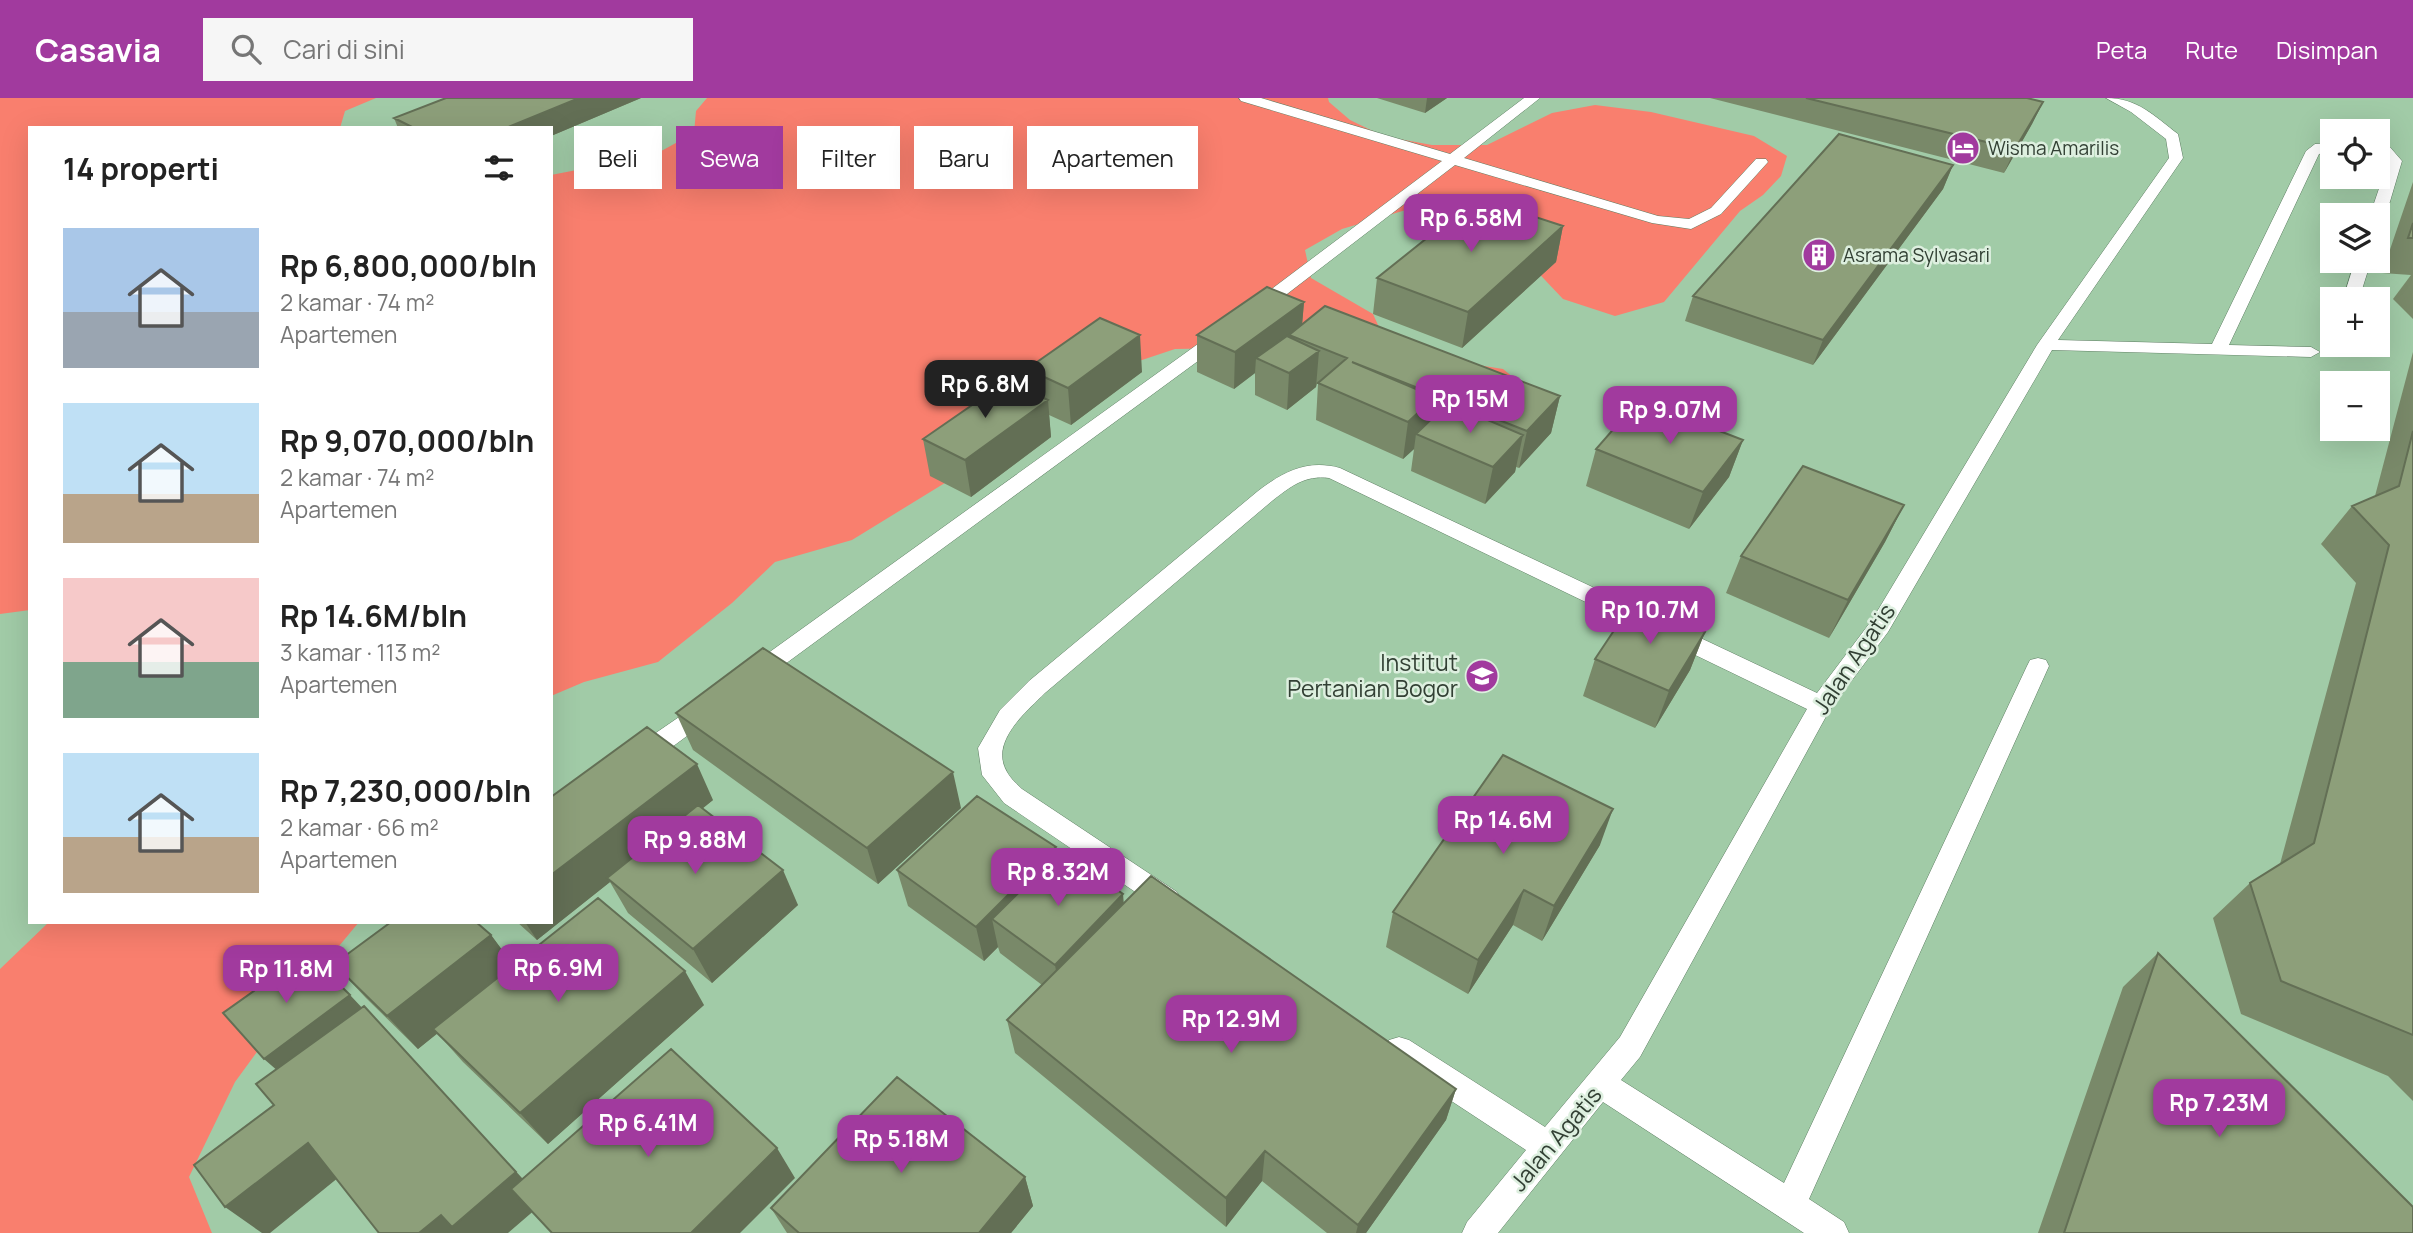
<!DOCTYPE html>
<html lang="id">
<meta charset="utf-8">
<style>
:root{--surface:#fff;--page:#f6f6f6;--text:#222;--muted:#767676;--accent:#a13a9e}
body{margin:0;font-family:Manrope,sans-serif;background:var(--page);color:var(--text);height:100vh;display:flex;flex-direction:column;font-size:26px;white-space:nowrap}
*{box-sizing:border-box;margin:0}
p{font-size:23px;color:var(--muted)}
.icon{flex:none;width:38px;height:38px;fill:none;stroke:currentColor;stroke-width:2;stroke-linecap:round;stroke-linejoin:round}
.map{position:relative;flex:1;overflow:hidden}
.sheet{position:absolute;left:28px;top:28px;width:525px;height:798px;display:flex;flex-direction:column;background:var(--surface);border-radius:0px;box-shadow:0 7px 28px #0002}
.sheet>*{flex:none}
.guide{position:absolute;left:574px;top:28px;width:665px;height:63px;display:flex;gap:14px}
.fabs{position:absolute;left:2320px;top:21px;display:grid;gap:14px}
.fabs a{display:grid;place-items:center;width:70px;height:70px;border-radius:0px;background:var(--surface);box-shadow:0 7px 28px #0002;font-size:35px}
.price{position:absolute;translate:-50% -60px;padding:0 16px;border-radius:14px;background:var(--accent);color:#fff;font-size:23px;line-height:46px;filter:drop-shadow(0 2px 4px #0008)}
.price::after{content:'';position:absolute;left:50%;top:42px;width:21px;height:16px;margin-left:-10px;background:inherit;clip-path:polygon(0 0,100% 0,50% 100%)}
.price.on{background:#222;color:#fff}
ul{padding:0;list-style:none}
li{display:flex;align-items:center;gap:21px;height:175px;padding:0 35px}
li span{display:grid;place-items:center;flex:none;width:196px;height:140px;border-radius:0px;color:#555}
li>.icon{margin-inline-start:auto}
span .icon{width:84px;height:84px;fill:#fffc;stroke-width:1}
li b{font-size:30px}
h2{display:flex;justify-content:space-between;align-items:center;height:84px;padding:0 35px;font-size:30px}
.tag{padding:0 24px;border-radius:0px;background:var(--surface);box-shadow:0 7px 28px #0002;font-size:24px;line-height:63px}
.tag.on{background:var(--accent);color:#fff}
header{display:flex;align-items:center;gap:42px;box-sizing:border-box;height:98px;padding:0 35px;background:var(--accent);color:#fff}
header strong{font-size:33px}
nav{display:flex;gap:38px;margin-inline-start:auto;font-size:24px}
.search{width:490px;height:63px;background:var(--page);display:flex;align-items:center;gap:18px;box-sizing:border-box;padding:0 24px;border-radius:0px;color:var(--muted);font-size:26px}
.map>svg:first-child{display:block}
.built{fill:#a1cba7;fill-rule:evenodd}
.green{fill:#f97f6e}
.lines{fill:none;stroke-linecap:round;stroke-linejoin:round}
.lane-casing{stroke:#5c7d61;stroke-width:1}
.lane{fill:#fff;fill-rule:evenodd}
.wall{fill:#798969}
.shaded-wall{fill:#636f55}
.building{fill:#8d9f7a;stroke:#636f55;stroke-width:2}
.labels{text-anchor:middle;stroke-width:5;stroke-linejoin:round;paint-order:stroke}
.far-poi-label{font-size:19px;fill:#324034;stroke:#ddefdf;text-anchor:start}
.street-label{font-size:23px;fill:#324034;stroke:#ddefdf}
.poi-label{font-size:23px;fill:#324034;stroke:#ddefdf;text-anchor:end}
</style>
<header>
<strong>Casavia</strong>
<div class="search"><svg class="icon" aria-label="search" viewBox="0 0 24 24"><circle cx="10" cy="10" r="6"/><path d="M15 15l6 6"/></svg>Cari di sini</div>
<nav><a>Peta</a><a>Rute</a><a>Disimpan</a></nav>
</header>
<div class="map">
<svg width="2413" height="1135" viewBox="0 0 2413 1135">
<rect width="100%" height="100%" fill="#afd4b5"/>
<path class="built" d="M 0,0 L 2413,0 L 2413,1135 L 0,1135 ZM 30,30 L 551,30 L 551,824 L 30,824 ZM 2333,33 L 2378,33 L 2378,79 L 2333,79 ZM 2333,117 L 2378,117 L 2378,163 L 2333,163 ZM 2333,201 L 2378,201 L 2378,247 L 2333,247 ZM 2333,285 L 2378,285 L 2378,331 L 2333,331 Z"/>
<path class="green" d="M 0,0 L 376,0 L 345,13 L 340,30 L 30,30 L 30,512 L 0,516 Z
M 707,0 L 1328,0 L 1329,4 L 1350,22 L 1383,38 L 1432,47 L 1487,47 L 1552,15 L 1595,7 L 1651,14 L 1754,38 L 1787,58 L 1781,78 L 1763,97 L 1740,113 L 1664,204 L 1615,218 L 1563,201 L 1473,106 L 1426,106 L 1342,131 L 1305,152 L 1311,180 L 1373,216 L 1383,238 L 1441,261 L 1503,271 L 1541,302 L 1322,279 L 1230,250 L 1175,251 L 1118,270 L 953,380 L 852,442 L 775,464 L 732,505 L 658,564 L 584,584 L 551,598 L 551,77 L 654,57 L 694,35 L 696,13 Z
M 49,824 L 359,824 L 300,895 L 235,984 L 189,1079 L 212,1135 L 0,1135 L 0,871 Z"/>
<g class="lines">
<defs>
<path id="lane" d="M 1239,0 L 1261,0 L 1450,56 L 1524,0 L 1540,0 L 1464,60 L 1658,118 L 1689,121 L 1711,110 L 1756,61 L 1766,61 L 1768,64 L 1721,116 L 1691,131 L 1652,125 L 1455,67 L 1261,216 L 1249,216 L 1247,212 L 1249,208 L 1442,63 L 1241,3 Z
M 2106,0 C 2138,0 2154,18 2178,36 L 2183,60 L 2058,242 L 2212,246 L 2306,53 L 2315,46 L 2333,45 L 2333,53 L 2319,56 L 2229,247 L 2311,249 L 2320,254 L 2311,259 L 2052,252 L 1888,534 L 1829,613 L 1640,959 L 1621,982 L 1784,1085 L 2027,568 L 2030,562 L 2038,560 L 2046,562 L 2049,568 L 1809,1101 L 1844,1124 L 1849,1135 L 1804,1135 L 1603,1004 L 1498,1135 L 1462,1135 L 1467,1124 L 1526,1052 L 1389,962 L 1385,952 L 1389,942 L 1399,939 L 1409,942 L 1545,1029 L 1620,939 L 1807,611 L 1329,380 C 1305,377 1291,388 1272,403 L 1045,595 C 1026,614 989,644 1007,674 C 1010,680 1017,686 1022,691 L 1177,794 L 1181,802 L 1177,810 L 1168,813 L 1159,810 L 1004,705 L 982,677 L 978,650 L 1000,612 L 1029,583 L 1258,393 C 1283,374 1307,361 1340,370 L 1817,595 L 1872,522 L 2037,247 L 2169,60 L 2166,41 L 2131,14 Z
M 2378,40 L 2383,41 L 2402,63 L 2386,117 L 2378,122 L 2378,117 L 2370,117 L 2388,64 L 2378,53 Z
M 2355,163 L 2371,163 L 2359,201 L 2343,201 Z
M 1222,232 L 1228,233 L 1231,237 L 1228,241 L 762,583 L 754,585 L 746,583 L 743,577 L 746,571 L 1216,233 Z
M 706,603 L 714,606 L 718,612 L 714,618 L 649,666 L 640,668 L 631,666 L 628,659 L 631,652 L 698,606 Z"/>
</defs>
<use href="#lane" class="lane-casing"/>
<use href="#lane" class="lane"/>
</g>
<path class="wall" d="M 446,0 L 641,0 L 551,38 L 551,30 L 398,30 L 394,20 Z
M 1377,0 L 1447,0 L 1425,15 Z
M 1710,0 L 2027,0 L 2043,4 L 2032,26 L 2004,75 Z
M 1953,67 L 1943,91 L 1813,267 L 1685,223 L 1693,198 Z
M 2413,84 L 2413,221 L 2393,201 L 2411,177 L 2382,175 Z
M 1563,128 L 1556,164 L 1462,250 L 1373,216 L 1377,180 Z
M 1304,204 L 1302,226 L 1560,298 L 1551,335 L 1519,370 L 1516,369 L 1515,374 L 1485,406 L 1411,373 L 1414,351 L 1403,361 L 1316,322 L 1318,286 L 1317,286 L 1316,289 L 1287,312 L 1255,297 L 1255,275 L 1234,291 L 1197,274 L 1197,237 Z
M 2413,254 L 2413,1003 L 2388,978 L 2241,916 L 2213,820 L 2250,785 L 2280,766 L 2356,485 L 2321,446 L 2352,408 L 2375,398 Z
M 1027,271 L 1142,274 L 1071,327 L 1049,317 L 1051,339 L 971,399 L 930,378 L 923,341 L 1030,294 Z
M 1743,342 L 1729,379 L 1689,431 L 1586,388 L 1596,351 Z
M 1904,407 L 1885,444 L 1829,540 L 1726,495 L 1741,458 Z
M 1705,534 L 1690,572 L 1655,630 L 1583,598 L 1595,561 Z
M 676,615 L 961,710 L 878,786 L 693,652 Z
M 551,699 L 713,702 L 702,711 L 798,807 L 712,885 L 628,815 L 610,784 L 537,842 L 517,824 L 551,824 Z
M 1600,747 L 1542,843 L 1513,827 L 1468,896 L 1386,849 L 1393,814 Z
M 1057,757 L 1124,805 L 1456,991 L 1446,1022 L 1366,1135 L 1327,1135 L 1262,1083 L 1226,1129 L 1015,955 L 1007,922 L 1042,887 L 1000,855 L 998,849 L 984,863 L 908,808 L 897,772 Z
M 491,837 L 513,867 L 704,907 L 548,1046 L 463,964 L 437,935 L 418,951 L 366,900 L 334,866 Z
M 2158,855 L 2413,1135 L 2038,1135 L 2123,889 Z
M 1025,1079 L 1033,1108 L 1011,1135 L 787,1135 L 771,1110 Z"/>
<path class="shaded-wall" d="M 579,0 L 641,0 L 551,38 L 551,30 L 506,30 Z
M 1427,0 L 1447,0 L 1425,15 Z
M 2043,4 L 2032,26 L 2004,75 L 2015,51 Z
M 1953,67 L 1943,91 L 1813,267 L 1823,242 Z
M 1563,128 L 1556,164 L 1462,250 L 1468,214 Z
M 1304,204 L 1301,240 L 1289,237 L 1288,251 L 1256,260 L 1255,275 L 1234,291 L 1235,254 Z
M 1140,237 L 1142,274 L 1071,327 L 1068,290 Z
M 1319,253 L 1316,289 L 1287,312 L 1289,275 Z
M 1560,298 L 1551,335 L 1519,370 L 1527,333 Z
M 1435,299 L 1430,336 L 1416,336 L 1414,351 L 1403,361 L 1408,324 Z
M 1048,302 L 1051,339 L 971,399 L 965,362 Z
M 1523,337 L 1515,374 L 1485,406 L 1493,369 Z
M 1743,342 L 1729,379 L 1689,431 L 1703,394 Z
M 1904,407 L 1885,444 L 1829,540 L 1848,502 Z
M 1705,534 L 1690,572 L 1655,630 L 1669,593 Z
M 697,666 L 713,702 L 611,783 L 607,780 L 610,784 L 537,842 L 525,824 L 551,824 L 551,777 Z
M 953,674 L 961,710 L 878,786 L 867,750 Z
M 1613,711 L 1600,747 L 1542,843 L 1554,808 Z
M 1056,749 L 1061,785 L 992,821 L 998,849 L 984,863 L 976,829 Z
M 783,772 L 798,807 L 712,885 L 693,851 Z
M 1524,792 L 1513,827 L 1468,896 L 1478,862 Z
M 1123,796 L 1126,831 L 1061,901 L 1055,867 Z
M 491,837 L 517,872 L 418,951 L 387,918 Z
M 685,873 L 704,907 L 548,1046 L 520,1015 Z
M 350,897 L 382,931 L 301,993 L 264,961 Z
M 364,908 L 544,1104 L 508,1135 L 419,1135 L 441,1117 Z
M 1456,991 L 1446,1022 L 1366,1135 L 1356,1135 L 1358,1127 Z
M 308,1045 L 344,1075 L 270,1135 L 262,1135 L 225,1109 Z
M 777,1050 L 795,1080 L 740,1135 L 691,1135 Z
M 1265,1053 L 1262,1083 L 1226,1129 L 1226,1100 Z
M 1025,1079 L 1033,1108 L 1011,1135 L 979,1135 Z"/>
<path class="building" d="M 446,0 L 579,0 L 506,30 L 414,30 L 394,20 Z
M 1806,0 L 2027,0 L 2043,4 L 2015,51 Z
M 1839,36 L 1953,67 L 1823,242 L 1693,198 Z
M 1477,100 L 1563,128 L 1468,214 L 1377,180 Z
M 2413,125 L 2413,140 L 2408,140 Z
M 1267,189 L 1304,204 L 1235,254 L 1197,237 Z
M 1325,208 L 1560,298 L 1527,333 L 1352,264 L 1435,299 L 1408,324 L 1318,285 L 1347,260 L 1289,237 Z
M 1100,220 L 1140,237 L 1068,290 L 1027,271 Z
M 1287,238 L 1319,253 L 1289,275 L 1256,260 Z
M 1007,283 L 1048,302 L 965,362 L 923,341 Z
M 1639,302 L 1743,342 L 1703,394 L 1596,351 Z
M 1448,305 L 1523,337 L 1493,369 L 1416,336 Z
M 2413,333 L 2413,937 L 2281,883 L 2250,785 L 2314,745 L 2389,447 L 2352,408 L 2399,388 Z
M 1803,368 L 1904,407 L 1848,502 L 1741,458 Z
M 1633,504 L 1705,534 L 1669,593 L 1595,561 Z
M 763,550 L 953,674 L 867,750 L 676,615 Z
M 647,629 L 697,666 L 551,777 L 551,699 Z
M 1503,657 L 1613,711 L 1554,808 L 1524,792 L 1478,862 L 1393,814 Z
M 977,698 L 1056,749 L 976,829 L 897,772 Z
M 698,707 L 783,772 L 693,851 L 607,780 Z
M 1061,753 L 1123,796 L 1055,867 L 992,821 Z
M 1151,778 L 1456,991 L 1358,1127 L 1265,1053 L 1226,1100 L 1007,922 Z
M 598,800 L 685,873 L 520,1015 L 433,931 Z
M 391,824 L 476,824 L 491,837 L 387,918 L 334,866 Z
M 307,855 L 350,897 L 264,961 L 223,915 Z
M 2158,855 L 2413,1109 L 2413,1135 L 2064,1135 Z
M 364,908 L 516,1074 L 452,1129 L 441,1117 L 419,1135 L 379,1135 L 308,1045 L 225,1109 L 194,1067 L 274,1007 L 256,986 Z
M 671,951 L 777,1050 L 691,1135 L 552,1135 L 511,1091 Z
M 897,979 L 1025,1079 L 979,1135 L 799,1135 L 771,1110 Z"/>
<defs>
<symbol id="hotel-disc" viewBox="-11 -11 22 22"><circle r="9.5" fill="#a13a9e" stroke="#ddefdf"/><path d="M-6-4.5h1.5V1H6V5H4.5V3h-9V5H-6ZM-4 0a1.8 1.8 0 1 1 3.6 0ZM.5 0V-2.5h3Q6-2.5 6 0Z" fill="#fff"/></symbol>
<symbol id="building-disc" viewBox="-11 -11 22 22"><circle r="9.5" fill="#a13a9e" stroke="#ddefdf"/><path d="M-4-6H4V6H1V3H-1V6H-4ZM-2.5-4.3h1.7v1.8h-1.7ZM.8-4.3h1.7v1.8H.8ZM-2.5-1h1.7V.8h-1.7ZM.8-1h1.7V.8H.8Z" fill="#fff"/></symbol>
<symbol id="university-disc" viewBox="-11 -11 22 22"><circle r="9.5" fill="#a13a9e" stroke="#ddefdf"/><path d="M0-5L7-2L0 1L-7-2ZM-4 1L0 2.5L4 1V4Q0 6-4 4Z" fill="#fff"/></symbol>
</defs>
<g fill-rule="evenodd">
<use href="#hotel-disc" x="1944" y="31" width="38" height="38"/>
<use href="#building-disc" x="1800" y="138" width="38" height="38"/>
<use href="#university-disc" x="1463" y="559" width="38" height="38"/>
</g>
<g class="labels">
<g class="far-poi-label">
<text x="1988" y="57">Wisma Amarilis</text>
<text x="1843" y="164">Asrama Sylvasari</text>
</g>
<g class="street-label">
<text transform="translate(1854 561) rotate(-56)" y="8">Jalan Agatis</text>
<text transform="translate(1556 1041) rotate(-50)" y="8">Jalan Agatis</text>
</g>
<g class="poi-label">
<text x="1458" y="573">Institut<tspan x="1458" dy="26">Pertanian Bogor</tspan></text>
</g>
</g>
</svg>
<div class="fabs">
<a><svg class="icon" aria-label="locate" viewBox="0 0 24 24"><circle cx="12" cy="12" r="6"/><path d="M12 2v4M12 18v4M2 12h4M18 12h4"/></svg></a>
<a><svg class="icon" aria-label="layers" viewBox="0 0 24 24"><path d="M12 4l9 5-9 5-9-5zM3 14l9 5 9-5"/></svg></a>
<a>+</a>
<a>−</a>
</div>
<b class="price" style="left:1471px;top:156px">Rp 6.58M</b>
<b class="price on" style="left:985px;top:322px">Rp 6.8M</b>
<b class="price" style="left:1470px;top:337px">Rp 15M</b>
<b class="price" style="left:1670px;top:348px">Rp 9.07M</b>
<b class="price" style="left:1650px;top:548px">Rp 10.7M</b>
<b class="price" style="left:1503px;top:758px">Rp 14.6M</b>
<b class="price" style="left:695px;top:778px">Rp 9.88M</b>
<b class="price" style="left:1058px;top:810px">Rp 8.32M</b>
<b class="price" style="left:558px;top:906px">Rp 6.9M</b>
<b class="price" style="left:286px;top:907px">Rp 11.8M</b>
<b class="price" style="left:1231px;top:957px">Rp 12.9M</b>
<b class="price" style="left:2219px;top:1041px">Rp 7.23M</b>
<b class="price" style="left:648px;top:1061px">Rp 6.41M</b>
<b class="price" style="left:901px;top:1077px">Rp 5.18M</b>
<div class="guide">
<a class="tag">Beli</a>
<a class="tag on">Sewa</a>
<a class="tag">Filter</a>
<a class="tag">Baru</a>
<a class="tag">Apartemen</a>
</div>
<section class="sheet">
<h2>14 properti<svg class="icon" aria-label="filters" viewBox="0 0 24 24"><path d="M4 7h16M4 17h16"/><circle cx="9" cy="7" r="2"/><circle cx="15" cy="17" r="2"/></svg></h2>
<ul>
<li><span style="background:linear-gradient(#a9c7e8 60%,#9aa5b1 0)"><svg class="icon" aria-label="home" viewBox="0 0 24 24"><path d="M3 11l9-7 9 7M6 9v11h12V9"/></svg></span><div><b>Rp 6,800,000/bln</b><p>2 kamar · 74 m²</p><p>Apartemen</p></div></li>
<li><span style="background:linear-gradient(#bfe0f5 65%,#b9a48a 0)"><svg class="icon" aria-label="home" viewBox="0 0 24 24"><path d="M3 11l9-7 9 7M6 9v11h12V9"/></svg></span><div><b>Rp 9,070,000/bln</b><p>2 kamar · 74 m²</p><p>Apartemen</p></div></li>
<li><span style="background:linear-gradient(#f6c9c9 60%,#7fa58c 0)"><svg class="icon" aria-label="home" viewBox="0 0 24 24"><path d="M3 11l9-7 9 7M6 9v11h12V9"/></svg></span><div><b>Rp 14.6M/bln</b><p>3 kamar · 113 m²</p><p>Apartemen</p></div></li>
<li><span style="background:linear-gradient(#bfe0f5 60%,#b9a48a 0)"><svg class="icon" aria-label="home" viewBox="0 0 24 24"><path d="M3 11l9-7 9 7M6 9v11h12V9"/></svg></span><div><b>Rp 7,230,000/bln</b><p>2 kamar · 66 m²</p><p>Apartemen</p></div></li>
</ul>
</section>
</div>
